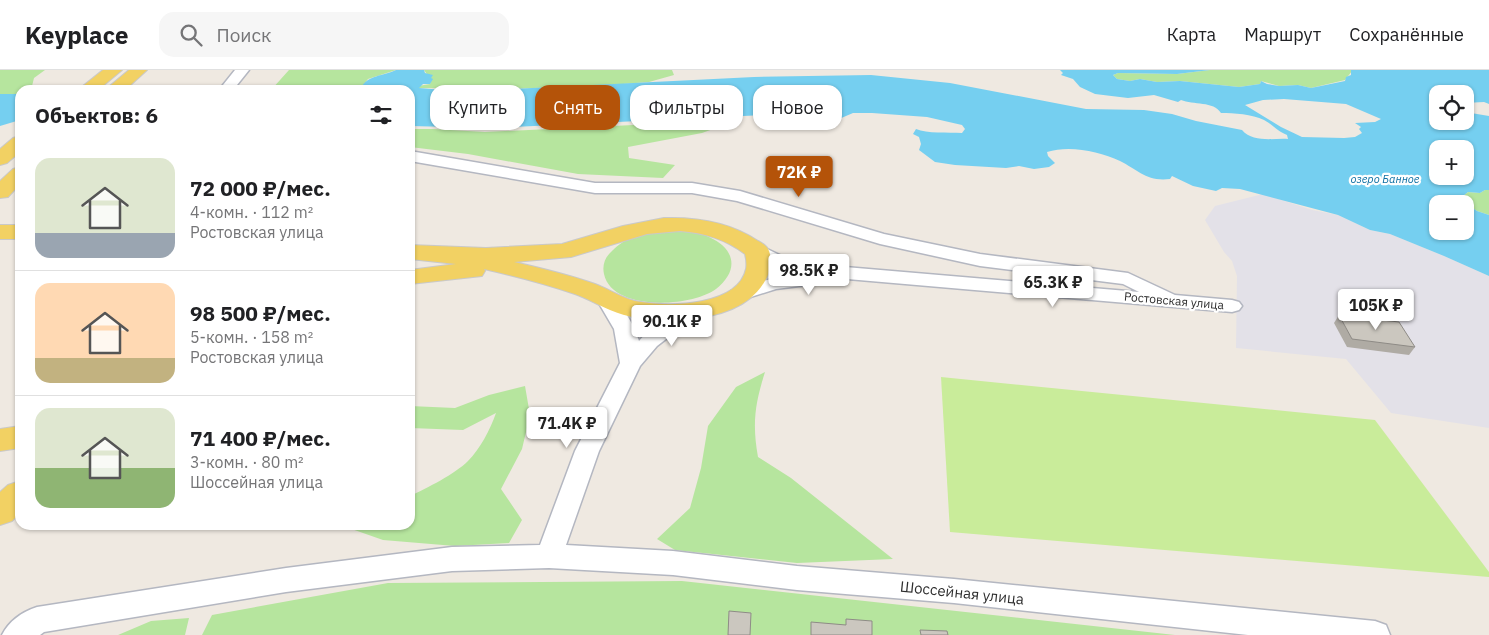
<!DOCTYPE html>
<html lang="ru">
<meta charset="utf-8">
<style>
:root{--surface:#fff;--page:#f6f6f6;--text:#202124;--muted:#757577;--line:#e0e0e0;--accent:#b45309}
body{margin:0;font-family:"IBM Plex Sans",sans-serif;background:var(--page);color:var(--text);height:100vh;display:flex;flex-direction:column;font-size:19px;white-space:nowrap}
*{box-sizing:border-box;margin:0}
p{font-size:16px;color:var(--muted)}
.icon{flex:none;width:28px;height:28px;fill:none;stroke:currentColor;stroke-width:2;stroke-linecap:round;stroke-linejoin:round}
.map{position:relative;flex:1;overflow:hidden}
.sheet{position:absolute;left:15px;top:15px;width:400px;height:445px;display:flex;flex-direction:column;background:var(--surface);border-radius:15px;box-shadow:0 1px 4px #0004}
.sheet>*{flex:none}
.top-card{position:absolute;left:430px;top:15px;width:475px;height:45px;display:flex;gap:10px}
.buttons{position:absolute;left:1429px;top:15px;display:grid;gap:10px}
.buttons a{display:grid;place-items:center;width:45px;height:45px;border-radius:10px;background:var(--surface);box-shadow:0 1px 4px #0004;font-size:25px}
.price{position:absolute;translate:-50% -42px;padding:0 11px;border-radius:5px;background:#fff;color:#222;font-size:16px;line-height:32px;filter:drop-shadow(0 1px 2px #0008)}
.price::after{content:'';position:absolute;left:50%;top:30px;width:15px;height:11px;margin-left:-8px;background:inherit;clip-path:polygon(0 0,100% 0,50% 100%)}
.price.on{background:var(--accent);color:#fff}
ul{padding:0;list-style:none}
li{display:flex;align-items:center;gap:15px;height:125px;padding:0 20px}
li+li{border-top:1px solid var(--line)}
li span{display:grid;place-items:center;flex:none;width:140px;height:100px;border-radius:15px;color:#555}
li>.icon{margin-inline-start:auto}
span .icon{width:60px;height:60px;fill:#fffc;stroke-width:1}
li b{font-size:21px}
h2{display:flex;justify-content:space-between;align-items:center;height:60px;padding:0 20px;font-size:21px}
.tag{padding:0 18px;border-radius:15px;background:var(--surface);box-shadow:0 1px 4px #0004;font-size:18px;line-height:45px}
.tag.on{background:var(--accent);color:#fff}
header{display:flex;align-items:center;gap:30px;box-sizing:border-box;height:70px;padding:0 25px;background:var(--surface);border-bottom:1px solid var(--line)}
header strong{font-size:24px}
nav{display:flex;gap:28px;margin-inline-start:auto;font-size:18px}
.search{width:350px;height:45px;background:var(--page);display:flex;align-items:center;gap:12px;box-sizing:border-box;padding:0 18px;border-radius:15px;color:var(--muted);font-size:19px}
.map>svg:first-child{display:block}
.industrial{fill:#e3e1e8}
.green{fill:#b6e59e}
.pitch{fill:#c9ec9a}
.water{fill:#75cff0;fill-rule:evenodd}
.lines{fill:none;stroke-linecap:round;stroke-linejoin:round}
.minor-casing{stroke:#b4b7c1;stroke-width:3}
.major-casing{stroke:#c9c9c9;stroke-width:2}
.minor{fill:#fff;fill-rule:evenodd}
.major{fill:#f2d163;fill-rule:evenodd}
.wall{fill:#afaba4}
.building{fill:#cbc7bf;stroke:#8e8b86}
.labels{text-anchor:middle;stroke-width:4.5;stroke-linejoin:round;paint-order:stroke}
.far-water-label{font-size:11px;font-style:italic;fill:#0d6fa3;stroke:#fff}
.street-label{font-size:12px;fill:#2e2e2e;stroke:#fff}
.near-street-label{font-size:15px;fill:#2e2e2e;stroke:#fff}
</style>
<header>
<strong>Keyplace</strong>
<div class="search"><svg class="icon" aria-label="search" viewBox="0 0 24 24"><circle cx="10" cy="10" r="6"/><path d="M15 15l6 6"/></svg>Поиск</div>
<nav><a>Карта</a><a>Маршрут</a><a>Сохранённые</a></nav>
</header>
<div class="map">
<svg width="1489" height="565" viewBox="0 0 1489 565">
<rect width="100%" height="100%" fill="#efe9e1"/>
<path class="industrial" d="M 1263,124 L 1312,140 L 1338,145 L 1370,160 L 1390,164 L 1444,186 L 1489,206 L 1489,358 L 1391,343 L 1346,289 L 1236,278 L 1237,206 L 1232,191 L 1224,182 L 1205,150 L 1215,136 Z"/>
<path class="green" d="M 0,0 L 45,0 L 34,8 L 31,20 L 20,20 L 20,24 L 0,24 Z
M 289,0 L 396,0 L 368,9 L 361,18 L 356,19 L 271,20 Z
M 424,0 L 672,0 L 674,5 L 649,12 L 623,14 L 512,19 L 419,18 L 418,16 L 430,14 L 431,10 Z
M 1210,0 L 1351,0 L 1352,1 L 1345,10 L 1311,18 L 1298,15 L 1279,16 L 1261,11 L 1260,14 L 1239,17 L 1180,11 L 1157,12 L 1140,9 L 1130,11 L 1117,9 L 1113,5 L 1118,3 L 1177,4 Z
M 738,50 L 702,63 L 628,77 L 629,88 L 675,95 L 663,108 L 578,104 L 468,84 L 410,77 L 410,59 L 433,59 L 485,62 Z
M 1485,120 L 1489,120 L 1489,145 L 1477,141 L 1464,132 L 1463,126 L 1468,122 L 1480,123 Z
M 672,159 C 684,161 698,161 709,167 C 736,179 739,201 716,219 C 692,237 612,242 604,204 C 602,195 605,187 612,181 C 618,175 626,169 634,166 C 646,163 660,162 672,159 Z
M 765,302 C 755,334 752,353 758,387 L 791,408 L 893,489 L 797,493 L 675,480 L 657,469 L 690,438 L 701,398 L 708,356 L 736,317 Z
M 525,316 L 530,345 L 522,379 L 501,419 L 522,450 L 509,473 L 455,476 L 383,470 L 343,456 L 410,455 L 410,426 C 427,418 455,404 468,391 C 480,379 490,360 496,343 L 463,360 L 410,358 L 410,336 L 455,338 L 489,325 Z
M 682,511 L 1175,565 L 202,565 L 212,545 L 388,513 Z
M 189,548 L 185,565 L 118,565 L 151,551 Z"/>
<path class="pitch" d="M 941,307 L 1375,350 L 1489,502 L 1489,507 L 950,462 Z"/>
<path class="water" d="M 396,0 L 424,0 L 425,3 L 433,5 L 431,8 L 433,9 L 430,14 L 423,14 L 419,18 L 444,20 L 512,19 L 754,7 L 871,5 L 950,13 L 1086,39 L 1144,40 L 1172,44 L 1196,51 L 1242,60 C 1253,73 1273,68 1288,69 L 1287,65 C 1277,61 1272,54 1264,50 C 1252,44 1234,43 1221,43 C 1214,31 1193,35 1181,30 L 1178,32 L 1154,25 L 1128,28 L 1095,24 L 1080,17 L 1073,9 L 1061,5 L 1063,3 L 1060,0 L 1210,0 L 1177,4 L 1118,3 L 1113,5 L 1117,9 L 1130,11 L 1140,9 L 1157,12 L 1180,11 L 1239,17 L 1260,14 L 1261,11 L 1267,14 L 1279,16 L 1298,15 L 1311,18 L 1345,11 L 1346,7 L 1351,5 L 1351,0 L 1489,0 L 1489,34 L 1484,32 L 1465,33 L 1465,24 L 1438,24 L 1438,51 L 1465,51 L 1465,42 L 1489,46 L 1489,120 L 1485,120 L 1480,123 L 1468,122 L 1463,126 L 1464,132 L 1477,141 L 1489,145 L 1489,206 L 1444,186 L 1390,164 L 1370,160 L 1338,145 L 1240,119 L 1222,118 L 1216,121 L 1193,116 L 1172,106 L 1170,109 C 1147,112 1138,100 1120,91 C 1099,81 1069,75 1047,82 L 1048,86 L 1055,93 L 1049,97 L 1034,99 L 1019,96 L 1006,98 L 955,95 L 935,92 L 919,80 L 921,74 L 919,67 L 913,64 L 916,59 C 927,64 948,62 962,63 L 965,59 L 962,55 L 927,47 L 872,43 L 853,43 L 839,49 L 826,52 L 817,50 L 817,48 L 821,49 L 822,47 L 803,43 L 492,58 L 410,56 L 410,20 L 350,20 L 361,18 C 367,5 384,6 396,0 ZM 1284,29 L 1346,34 L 1381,49 L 1375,52 L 1355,53 L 1361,57 L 1359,59 L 1362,63 L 1355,67 L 1344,68 L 1302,67 L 1281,57 L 1245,35 L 1263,30 ZM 1438,79 L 1465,79 L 1465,106 L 1438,106 ZM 1438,134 L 1465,134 L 1465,161 L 1438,161 Z
M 0,24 L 20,24 L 20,50 L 0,56 Z"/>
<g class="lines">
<defs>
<path id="minor" d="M 235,0 L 249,0 L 233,20 L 219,20 Z
M 410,81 L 595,113 L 692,113 L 740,121 L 884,164 L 980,184 L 1128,203 L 1175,225 L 1232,230 L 1239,232 L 1242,236 L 1239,240 L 1232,242 L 824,207 L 826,209 L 823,213 L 776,219 L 738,231 L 731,229 L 728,225 L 731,221 L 767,210 L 802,204 L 779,199 L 751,185 L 748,181 L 751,177 L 757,176 L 763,177 L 792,191 L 810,194 L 1139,222 L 1123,214 L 980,196 L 880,174 L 737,131 L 692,123 L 595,123 L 410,91 Z
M 607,224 L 614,226 C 624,240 634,254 639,271 C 651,257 685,232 703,237 L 706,241 L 703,245 L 679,259 L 657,276 L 640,296 L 599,381 L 566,475 L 673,481 L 797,496 L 954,509 L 1375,551 L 1386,555 L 1390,565 L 1248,565 L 954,533 L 797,520 L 673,505 L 549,498 L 452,501 L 286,522 L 44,562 L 40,565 L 2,565 C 9,551 22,542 37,537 L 286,498 L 452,477 L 540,475 L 575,381 L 620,293 L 614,259 L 597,230 L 600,226 Z"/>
<path id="major" d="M 103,0 L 122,0 L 98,20 L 78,20 Z
M 129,0 L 147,0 L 125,20 L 105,20 Z
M 20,66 L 20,82 L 7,93 L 0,95 L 0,79 L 13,68 Z
M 20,97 L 20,114 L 8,127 L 0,128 L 0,111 L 13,99 Z
M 664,148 C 697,147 730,152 758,171 C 762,173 767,176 769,181 C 772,189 771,199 767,207 C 752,239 713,248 680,250 C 657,252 631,249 610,240 C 598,235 587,228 575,224 C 546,214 515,206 484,199 L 485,201 L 482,206 L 410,214 L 410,200 L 456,194 L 410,189 L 410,175 L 486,178 L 562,174 L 623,156 ZM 680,161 C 705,163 725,169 745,184 C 746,188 747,194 746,199 C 738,236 670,237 641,232 C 624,230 611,220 595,214 C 569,205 541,198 514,192 L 571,187 L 647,164 Z
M 0,155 L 20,155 L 20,169 L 0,169 Z
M 20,356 L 20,378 L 0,381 L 0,359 Z
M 20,411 L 20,443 L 12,451 L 0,455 L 0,422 L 8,415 Z"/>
</defs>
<use href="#minor" class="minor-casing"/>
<use href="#major" class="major-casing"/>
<use href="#minor" class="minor"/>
<use href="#major" class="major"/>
</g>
<path class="wall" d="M 1339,245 L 1415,277 L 1409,285 L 1347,277 L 1334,253 Z"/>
<path class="building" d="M 1339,245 L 1399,252 L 1415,277 L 1352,269 Z
M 729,541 L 751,543 L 750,565 L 728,565 Z
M 846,549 L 872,551 L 872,565 L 811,565 L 811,552 L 846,555 Z
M 920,560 L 947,561 L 948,565 L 921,565 Z"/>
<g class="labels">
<g class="far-water-label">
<text x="1385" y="113">озеро Банное</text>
</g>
<g class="street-label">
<text transform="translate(1174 231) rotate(5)" y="4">Ростовская улица</text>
</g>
<g class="near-street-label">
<text transform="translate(962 523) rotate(6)" y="5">Шоссейная улица</text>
</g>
</g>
</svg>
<div class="buttons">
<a><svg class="icon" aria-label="locate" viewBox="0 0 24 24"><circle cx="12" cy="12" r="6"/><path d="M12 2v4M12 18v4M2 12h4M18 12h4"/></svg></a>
<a>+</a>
<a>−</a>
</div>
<b class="price on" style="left:799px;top:128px">72K ₽</b>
<b class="price" style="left:809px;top:226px">98.5K ₽</b>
<b class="price" style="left:1053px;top:238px">65.3K ₽</b>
<b class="price" style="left:1376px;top:261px">105K ₽</b>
<b class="price" style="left:672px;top:277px">90.1K ₽</b>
<b class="price" style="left:567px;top:379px">71.4K ₽</b>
<div class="top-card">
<a class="tag">Купить</a>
<a class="tag on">Снять</a>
<a class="tag">Фильтры</a>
<a class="tag">Новое</a>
</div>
<section class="sheet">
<h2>Объектов: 6<svg class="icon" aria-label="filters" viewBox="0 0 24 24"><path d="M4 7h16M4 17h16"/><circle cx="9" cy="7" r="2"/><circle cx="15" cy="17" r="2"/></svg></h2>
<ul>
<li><span style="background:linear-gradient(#dfe7d0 75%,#9aa5b1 0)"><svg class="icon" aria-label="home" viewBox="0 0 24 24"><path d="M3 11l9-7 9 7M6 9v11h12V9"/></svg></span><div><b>72 000 ₽/мес.</b><p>4-комн. · 112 m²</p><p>Ростовская улица</p></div></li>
<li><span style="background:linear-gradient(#ffd9b3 75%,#c2b280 0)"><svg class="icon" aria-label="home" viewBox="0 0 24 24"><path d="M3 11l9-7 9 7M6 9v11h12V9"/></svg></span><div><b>98 500 ₽/мес.</b><p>5-комн. · 158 m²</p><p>Ростовская улица</p></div></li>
<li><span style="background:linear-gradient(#dfe7d0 60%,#8fb573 0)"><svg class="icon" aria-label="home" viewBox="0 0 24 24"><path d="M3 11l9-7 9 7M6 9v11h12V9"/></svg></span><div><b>71 400 ₽/мес.</b><p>3-комн. · 80 m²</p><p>Шоссейная улица</p></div></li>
</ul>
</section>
</div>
